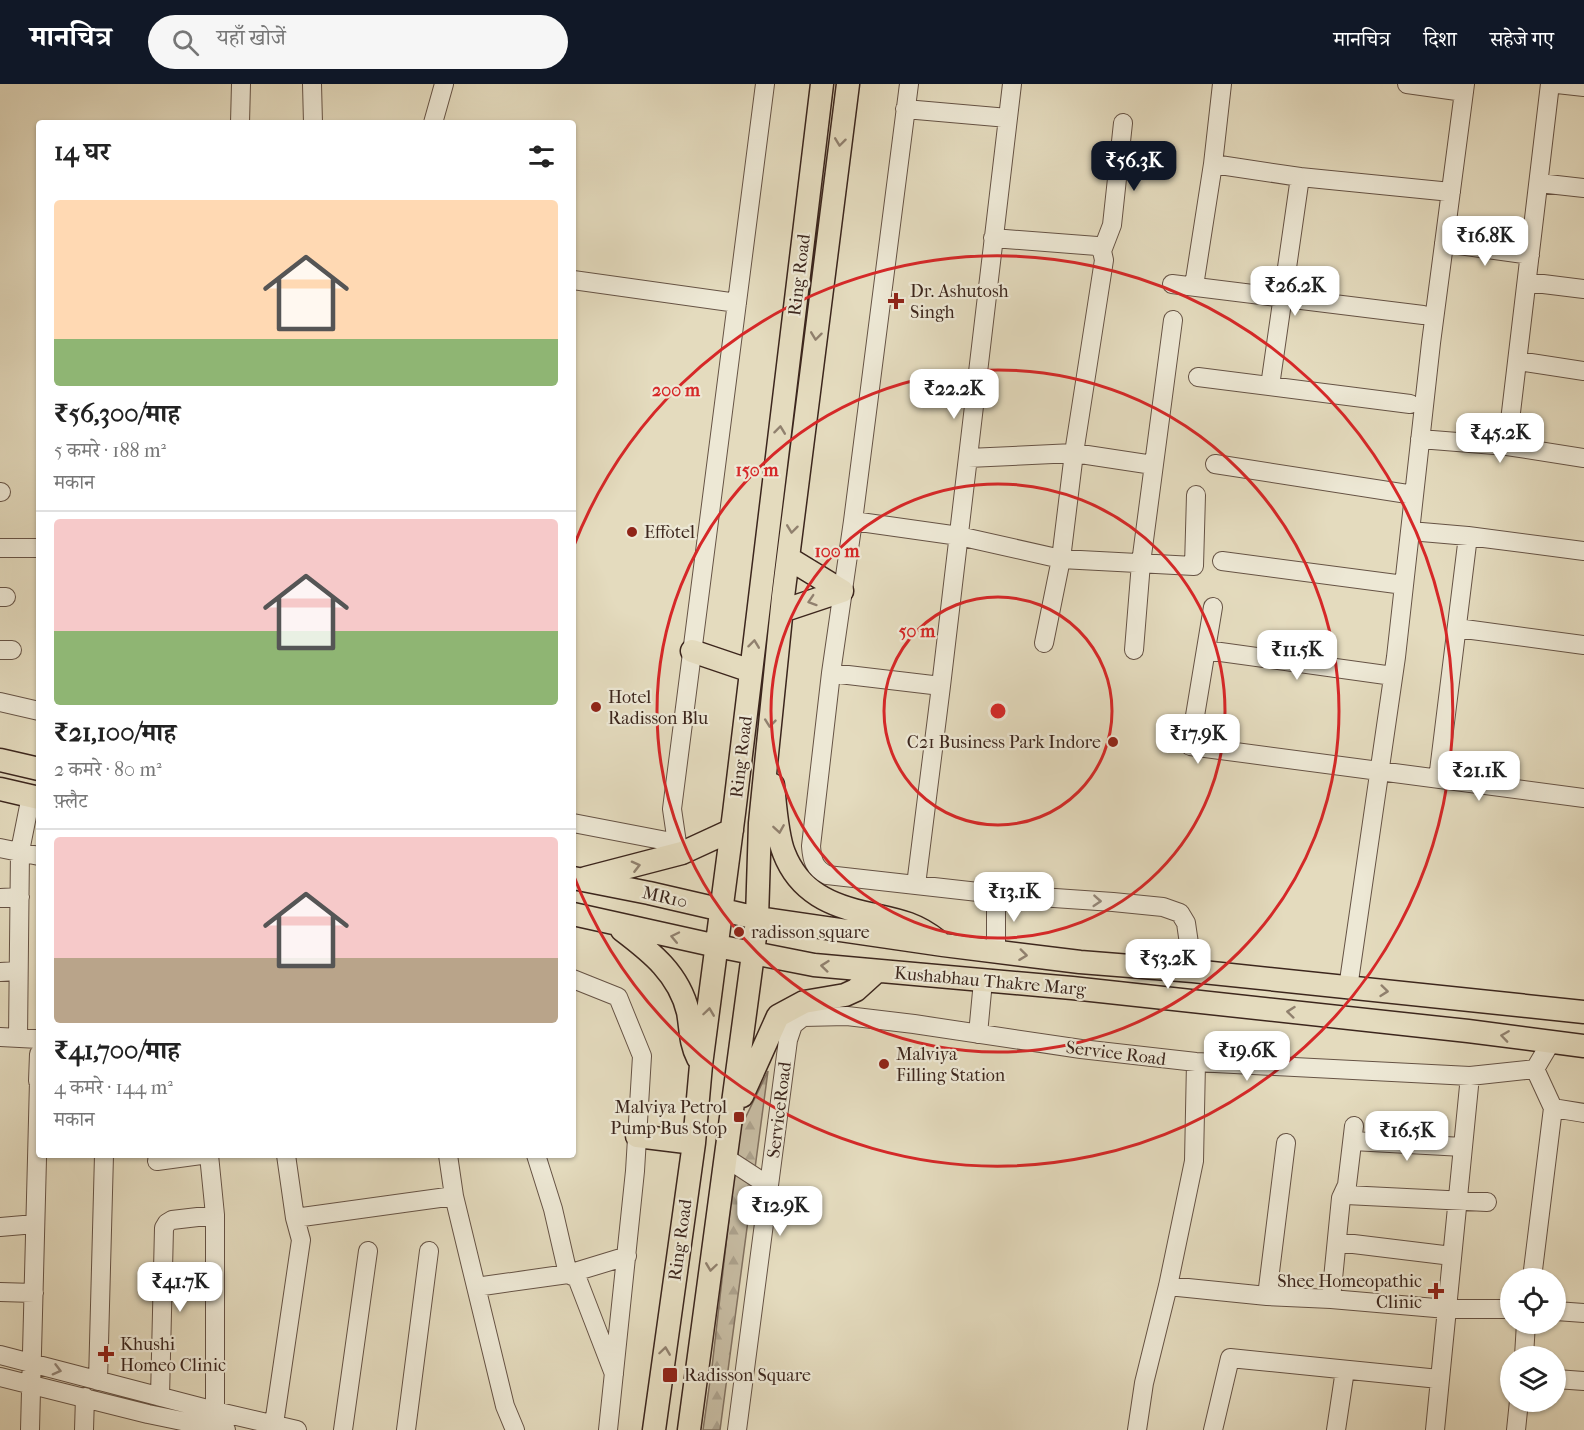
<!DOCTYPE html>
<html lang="hi">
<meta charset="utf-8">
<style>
:root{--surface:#fff;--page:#f6f6f6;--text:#222;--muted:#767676;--line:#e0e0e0;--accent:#111827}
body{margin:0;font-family:"IM FELL French Canon","Noto Serif Devanagari",serif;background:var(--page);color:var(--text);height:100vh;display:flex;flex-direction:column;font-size:22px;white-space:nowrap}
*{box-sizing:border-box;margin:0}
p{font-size:20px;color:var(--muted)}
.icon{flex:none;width:33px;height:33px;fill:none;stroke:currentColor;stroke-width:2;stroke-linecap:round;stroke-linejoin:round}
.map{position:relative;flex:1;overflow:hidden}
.drawer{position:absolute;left:36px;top:36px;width:540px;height:1038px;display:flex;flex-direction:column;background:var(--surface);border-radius:6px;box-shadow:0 2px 4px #0004}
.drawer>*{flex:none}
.controls{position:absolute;left:1500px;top:1184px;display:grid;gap:12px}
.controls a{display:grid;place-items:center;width:66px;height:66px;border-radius:50%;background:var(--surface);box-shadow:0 2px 4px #0004;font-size:30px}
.price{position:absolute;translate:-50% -51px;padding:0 14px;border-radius:12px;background:#fff;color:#222;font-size:20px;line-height:39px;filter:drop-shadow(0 2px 3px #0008)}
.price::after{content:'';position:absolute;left:50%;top:36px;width:18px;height:14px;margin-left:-9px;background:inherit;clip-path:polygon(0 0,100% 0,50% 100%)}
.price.selected{background:var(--accent);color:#fff}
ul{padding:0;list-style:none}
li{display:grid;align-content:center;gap:12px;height:318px;padding:0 18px}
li+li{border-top:2px solid var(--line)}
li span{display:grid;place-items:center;height:186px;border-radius:6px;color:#555}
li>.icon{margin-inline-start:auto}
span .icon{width:108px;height:108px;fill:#fffc;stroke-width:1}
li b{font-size:26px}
h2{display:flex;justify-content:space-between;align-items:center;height:72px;padding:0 18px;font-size:26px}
header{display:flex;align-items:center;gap:36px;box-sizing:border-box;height:84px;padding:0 30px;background:var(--accent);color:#fff}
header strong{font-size:28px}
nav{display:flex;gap:33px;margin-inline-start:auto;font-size:21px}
.search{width:420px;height:54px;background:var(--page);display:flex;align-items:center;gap:15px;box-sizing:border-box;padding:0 21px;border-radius:33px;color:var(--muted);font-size:22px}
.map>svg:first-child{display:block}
.forest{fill:url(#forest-firs);stroke:#827160;stroke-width:1.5}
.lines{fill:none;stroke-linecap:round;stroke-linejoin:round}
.minor-casing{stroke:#665345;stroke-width:20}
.major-casing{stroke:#3c261d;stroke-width:25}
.minor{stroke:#ede8d5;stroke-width:18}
.major{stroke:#e4dbbe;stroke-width:22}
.oneway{stroke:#90806e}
.oneway2{stroke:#948779}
.ring{fill:none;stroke:#d62828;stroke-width:3}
.poi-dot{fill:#8f2418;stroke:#ede8d5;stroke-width:2}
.labels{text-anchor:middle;stroke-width:4.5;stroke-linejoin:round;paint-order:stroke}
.street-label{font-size:18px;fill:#3c261d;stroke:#ede8d5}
.poi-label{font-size:18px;fill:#3c261d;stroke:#ede8d5;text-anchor:start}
.centre{fill:#d62828;stroke:#ede8d5;stroke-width:3}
.ring-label{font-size:18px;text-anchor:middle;font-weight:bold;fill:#d62828;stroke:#ede8d5;stroke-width:4.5;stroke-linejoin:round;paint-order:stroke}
</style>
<header>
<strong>मानचित्र</strong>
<div class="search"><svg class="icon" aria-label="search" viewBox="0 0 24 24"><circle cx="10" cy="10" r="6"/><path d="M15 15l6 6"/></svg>यहाँ खोजें</div>
<nav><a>मानचित्र</a><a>दिशा</a><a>सहेजे गए</a></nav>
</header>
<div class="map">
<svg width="1584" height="1346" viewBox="0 0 1584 1346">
<defs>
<pattern id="forest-firs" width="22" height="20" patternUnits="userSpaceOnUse" patternTransform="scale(1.5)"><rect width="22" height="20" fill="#c7bca3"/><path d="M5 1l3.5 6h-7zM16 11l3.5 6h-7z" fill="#aca18c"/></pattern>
</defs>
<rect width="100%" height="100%" fill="#e4dbbe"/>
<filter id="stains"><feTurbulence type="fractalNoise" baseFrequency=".00333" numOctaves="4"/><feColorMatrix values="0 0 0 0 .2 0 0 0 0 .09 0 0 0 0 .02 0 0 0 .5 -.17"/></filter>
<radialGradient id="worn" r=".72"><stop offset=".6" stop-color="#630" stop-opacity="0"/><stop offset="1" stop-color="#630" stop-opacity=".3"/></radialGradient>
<path class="forest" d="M 768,987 L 720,1346 L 703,1346 L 712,1283 L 739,1047 Z"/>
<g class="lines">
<defs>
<path id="minor" d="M 312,0 L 313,39
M 909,0 L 853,437 L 831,589 L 811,762 C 812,776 814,784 827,791 L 996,810 L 1113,818 L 1163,823 L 1180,829 L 1186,839 L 1193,887
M 1222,0 L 1213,80 L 1300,93 L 1270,302
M 1407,0 L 1464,8
M 1557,0 L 1584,3
M 905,25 L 1008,34
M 240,39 L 241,0
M 433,39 L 444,0
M 1300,93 L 1451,108
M 1539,99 L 1584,104
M 993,154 L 1097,162 L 1102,167 L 1104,176 L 1074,369 L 1061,475 L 1044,559
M 1444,159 L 1530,171
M 1102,167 L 1112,141 L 1123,39
M 573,196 L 737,219
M 1527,198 L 1584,205
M 1172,200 L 1423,231
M 1194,202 L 1213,80
M 1518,277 L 1584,287
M 1198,293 L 1410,320
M 1420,355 L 1507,362 L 1584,374
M 1507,362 L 1550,0
M 968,374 L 1074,369 L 1153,381
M 1215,380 L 1414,411
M 0,408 L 1,408
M 853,437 L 959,452 L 1061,475 L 1194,482 L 1196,411
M 1410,447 L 1468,452 L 1584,467
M 0,464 L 39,464
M 1222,477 L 1404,501
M 0,513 L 6,513
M 1213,523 L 1190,662 L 1584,714
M 1457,544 L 1584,561
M 0,566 L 12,566
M 1134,566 L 1141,479 L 1173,236
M 1206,566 L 1393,592
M 831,589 L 941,602 L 1012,0
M 0,618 L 39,627
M 1438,695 L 1468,452
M 573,739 L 677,759
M 0,764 L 39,772
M 682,769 L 677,759 L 672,725 L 765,0
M 916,801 L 941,602
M 0,814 L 20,813
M 996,867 L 996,810
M 0,888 L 18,887
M 573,895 L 618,913 L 642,972 L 635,1087 L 608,1346
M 1348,904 L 1396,573 L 1431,259 L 1465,0
M 978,950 L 983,897
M 0,953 L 39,955
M 18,954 L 20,767 L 31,712
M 1535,985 L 1553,1024 L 1584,1029
M 38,997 L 39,970
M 1353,1057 L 1463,1063
M 209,1071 L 215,1131 L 215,1327
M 448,1071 L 454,1112 L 505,1322 L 515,1346
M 536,1071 L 553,1125 L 568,1190 L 577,1194 L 614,1290
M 726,1074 L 769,1102
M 157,1077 L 201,1071
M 1341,1114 L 1347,1101 L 1354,1042
M 295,1134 L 454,1112
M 0,1143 L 35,1140
M 1337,1158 L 1452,1172
M 1532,1194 L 1553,1024
M 1168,1202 L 1267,1212 L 1331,1215 L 1447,1225 L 1510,1225
M 476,1203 L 568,1190 L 627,1172
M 0,1208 L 34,1209
M 1267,1212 L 1286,1059
M 1331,1215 L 1341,1114 L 1346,1111 L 1487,1118
M 1556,1227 L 1584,1229
M 0,1271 L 215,1327 L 297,1346
M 1524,1272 L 1526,1239
M 0,1293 L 148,1330 L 226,1346
M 1556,1295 L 1584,1297
M 98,1297 L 104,1071
M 160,1313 L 164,1144 L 167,1139 L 172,1136 L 215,1131
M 274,1340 L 301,1156 L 295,1134 L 286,1071
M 30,1346 L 39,997
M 84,1346 L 85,1313
M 343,1346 L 368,1167
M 406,1346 L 429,1167
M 737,1346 L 788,956 L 793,941 L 803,933 L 847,932 L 914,940 L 1081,965 L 1196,978 L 1470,992 L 1535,985 L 1551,958
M 1137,1346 L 1144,1299 L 1168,1202 L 1194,1077 L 1196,978
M 1213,1346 L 1230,1274 L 1439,1295
M 1336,1346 L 1345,1286
M 1435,1346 L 1470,992
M 1516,1346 L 1519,1317"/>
<path id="major" d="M 788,474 L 842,507
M 782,527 L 842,507
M 692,567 L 751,587
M 0,676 L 39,685
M 773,701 C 775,720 777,752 784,769 C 799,808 831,822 870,830 C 897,836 916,839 938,857
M 0,705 L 39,714
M 573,794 L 649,809 L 757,834 L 943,861 L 1080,878 L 1193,887 L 1584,928
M 586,794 L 682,769 L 732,746
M 573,830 L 717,862 L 814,881 L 1072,904 L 1468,947 L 1584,962
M 622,846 C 651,868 679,890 688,928 C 691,944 690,959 698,974
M 742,1012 L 778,932 L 804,918 L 845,911 L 856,906 L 877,887
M 637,1052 L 694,1059
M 654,1346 L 694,1059 L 701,981 L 734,729 L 822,0
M 689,1346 L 753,870 L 757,834 L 760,739 L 783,513 L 848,0"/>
</defs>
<use href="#minor" class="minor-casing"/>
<use href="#major" class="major-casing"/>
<use href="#minor" class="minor"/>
<use href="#major" class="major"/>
</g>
<defs><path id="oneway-chevron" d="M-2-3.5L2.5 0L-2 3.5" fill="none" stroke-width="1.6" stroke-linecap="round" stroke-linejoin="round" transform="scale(1.5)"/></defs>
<g class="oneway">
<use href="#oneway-chevron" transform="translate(840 58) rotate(97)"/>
<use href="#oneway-chevron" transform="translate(816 252) rotate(97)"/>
<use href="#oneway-chevron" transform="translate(780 346) rotate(-83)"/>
<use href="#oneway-chevron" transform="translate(792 445) rotate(97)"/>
<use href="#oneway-chevron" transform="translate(812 517) rotate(162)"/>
<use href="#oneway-chevron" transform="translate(754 560) rotate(-83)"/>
<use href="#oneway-chevron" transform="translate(770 639) rotate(96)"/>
<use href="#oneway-chevron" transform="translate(779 745) rotate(81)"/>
<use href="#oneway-chevron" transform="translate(636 782) rotate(-14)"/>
<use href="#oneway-chevron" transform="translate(675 853) rotate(-168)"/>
<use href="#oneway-chevron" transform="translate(1023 871) rotate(7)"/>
<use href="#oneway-chevron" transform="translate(825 882) rotate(-174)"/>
<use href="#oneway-chevron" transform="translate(1384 907) rotate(6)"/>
<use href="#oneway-chevron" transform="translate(709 928) rotate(-82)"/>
<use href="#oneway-chevron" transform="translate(1291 928) rotate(-174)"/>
<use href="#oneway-chevron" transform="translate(1505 952) rotate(-172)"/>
<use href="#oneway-chevron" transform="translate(711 1183) rotate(98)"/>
<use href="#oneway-chevron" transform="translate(665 1267) rotate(-82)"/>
</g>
<g class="oneway2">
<use href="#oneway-chevron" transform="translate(1097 817) rotate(4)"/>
<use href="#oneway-chevron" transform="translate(57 1286) rotate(15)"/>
</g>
<g class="ring">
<circle cx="998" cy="627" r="114"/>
<circle cx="998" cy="627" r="227"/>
<circle cx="998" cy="627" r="341"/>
<path d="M573 464A455 455 0 1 1 573 790"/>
</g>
<g class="poi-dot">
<path d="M893 208h6v6h6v6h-6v6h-6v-6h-6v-6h6z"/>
<circle cx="632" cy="448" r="6"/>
<circle cx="596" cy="623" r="6"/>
<circle cx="1113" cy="658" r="6"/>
<circle cx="739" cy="848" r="6"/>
<circle cx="884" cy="980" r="6"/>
<rect x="733" y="1027" width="12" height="12" rx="3"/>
<path d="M1433 1198h6v6h6v6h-6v6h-6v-6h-6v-6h6z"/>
<path d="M103 1261h6v6h6v6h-6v6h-6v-6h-6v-6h6z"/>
<rect x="662" y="1283" width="16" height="16" rx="3"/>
</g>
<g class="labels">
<g class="street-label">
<text transform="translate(799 191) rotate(-83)" y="6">Ring Road</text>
<text transform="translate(741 673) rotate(-83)" y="6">Ring Road</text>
<text transform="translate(665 813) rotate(13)" y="6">MR10</text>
<text transform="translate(990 897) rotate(5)" y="6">Kushabhau Thakre Marg</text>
<text transform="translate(1116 969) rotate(7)" y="6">Service Road</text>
<text transform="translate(779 1026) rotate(-83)" y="6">ServiceRoad</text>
<text transform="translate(680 1156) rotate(-82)" y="6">Ring Road</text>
</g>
<g class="poi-label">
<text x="910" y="213">Dr. Ashutosh<tspan x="910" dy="21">Singh</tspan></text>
<text x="644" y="454">Effotel</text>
<text x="608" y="619">Hotel<tspan x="608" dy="21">Radisson Blu</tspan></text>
<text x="1101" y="664" text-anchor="end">C21 Business Park Indore</text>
<text x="751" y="854">radisson square</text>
<text x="896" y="976">Malviya<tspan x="896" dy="21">Filling Station</tspan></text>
<text x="727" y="1029" text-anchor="end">Malviya Petrol<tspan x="727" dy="21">Pump Bus Stop</tspan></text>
<text x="1422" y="1203" text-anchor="end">Shee Homeopathic<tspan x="1422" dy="21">Clinic</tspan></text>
<text x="120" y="1266">Khushi<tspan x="120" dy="21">Homeo Clinic</tspan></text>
<text x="684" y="1297">Radisson Square</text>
</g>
</g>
<circle cx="998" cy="627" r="9" class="centre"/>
<g class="ring-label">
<text x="676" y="312">200 m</text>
<text x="757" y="392">150 m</text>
<text x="837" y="473">100 m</text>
<text x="917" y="553">50 m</text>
</g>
<rect width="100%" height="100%" filter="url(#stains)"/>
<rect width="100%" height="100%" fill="url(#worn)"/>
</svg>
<div class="controls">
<a><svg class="icon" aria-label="locate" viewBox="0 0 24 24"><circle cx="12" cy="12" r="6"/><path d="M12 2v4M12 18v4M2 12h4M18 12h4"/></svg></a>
<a><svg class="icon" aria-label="layers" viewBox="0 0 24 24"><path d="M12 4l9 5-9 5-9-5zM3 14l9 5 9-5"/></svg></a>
</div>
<b class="price selected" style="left:1134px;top:108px">₹56.3K</b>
<b class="price" style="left:1485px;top:183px">₹16.8K</b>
<b class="price" style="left:1295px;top:233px">₹26.2K</b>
<b class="price" style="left:954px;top:336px">₹22.2K</b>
<b class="price" style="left:1500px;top:380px">₹45.2K</b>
<b class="price" style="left:1297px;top:597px">₹11.5K</b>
<b class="price" style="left:1198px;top:681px">₹17.9K</b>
<b class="price" style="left:1479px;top:718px">₹21.1K</b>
<b class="price" style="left:1014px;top:839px">₹13.1K</b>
<b class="price" style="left:1168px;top:906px">₹53.2K</b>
<b class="price" style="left:1247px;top:998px">₹19.6K</b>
<b class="price" style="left:1407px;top:1078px">₹16.5K</b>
<b class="price" style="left:780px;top:1153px">₹12.9K</b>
<b class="price" style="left:180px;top:1229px">₹41.7K</b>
<section class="drawer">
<h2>14 घर<svg class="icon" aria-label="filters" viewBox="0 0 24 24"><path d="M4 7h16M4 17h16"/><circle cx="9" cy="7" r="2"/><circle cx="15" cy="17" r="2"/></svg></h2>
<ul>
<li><span style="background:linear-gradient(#ffd9b3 75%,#8fb573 0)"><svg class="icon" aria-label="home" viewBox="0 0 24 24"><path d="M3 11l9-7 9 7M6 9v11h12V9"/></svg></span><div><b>₹56,300/माह</b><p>5 कमरे · 188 m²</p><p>मकान</p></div></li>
<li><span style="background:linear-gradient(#f6c9c9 60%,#8fb573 0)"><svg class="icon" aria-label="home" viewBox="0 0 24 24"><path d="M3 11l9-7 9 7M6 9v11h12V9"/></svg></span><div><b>₹21,100/माह</b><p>2 कमरे · 80 m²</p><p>फ़्लैट</p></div></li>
<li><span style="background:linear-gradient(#f6c9c9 65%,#b9a48a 0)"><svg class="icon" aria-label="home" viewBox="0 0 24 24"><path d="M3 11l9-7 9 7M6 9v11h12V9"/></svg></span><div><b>₹41,700/माह</b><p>4 कमरे · 144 m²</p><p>मकान</p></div></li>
</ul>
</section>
</div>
